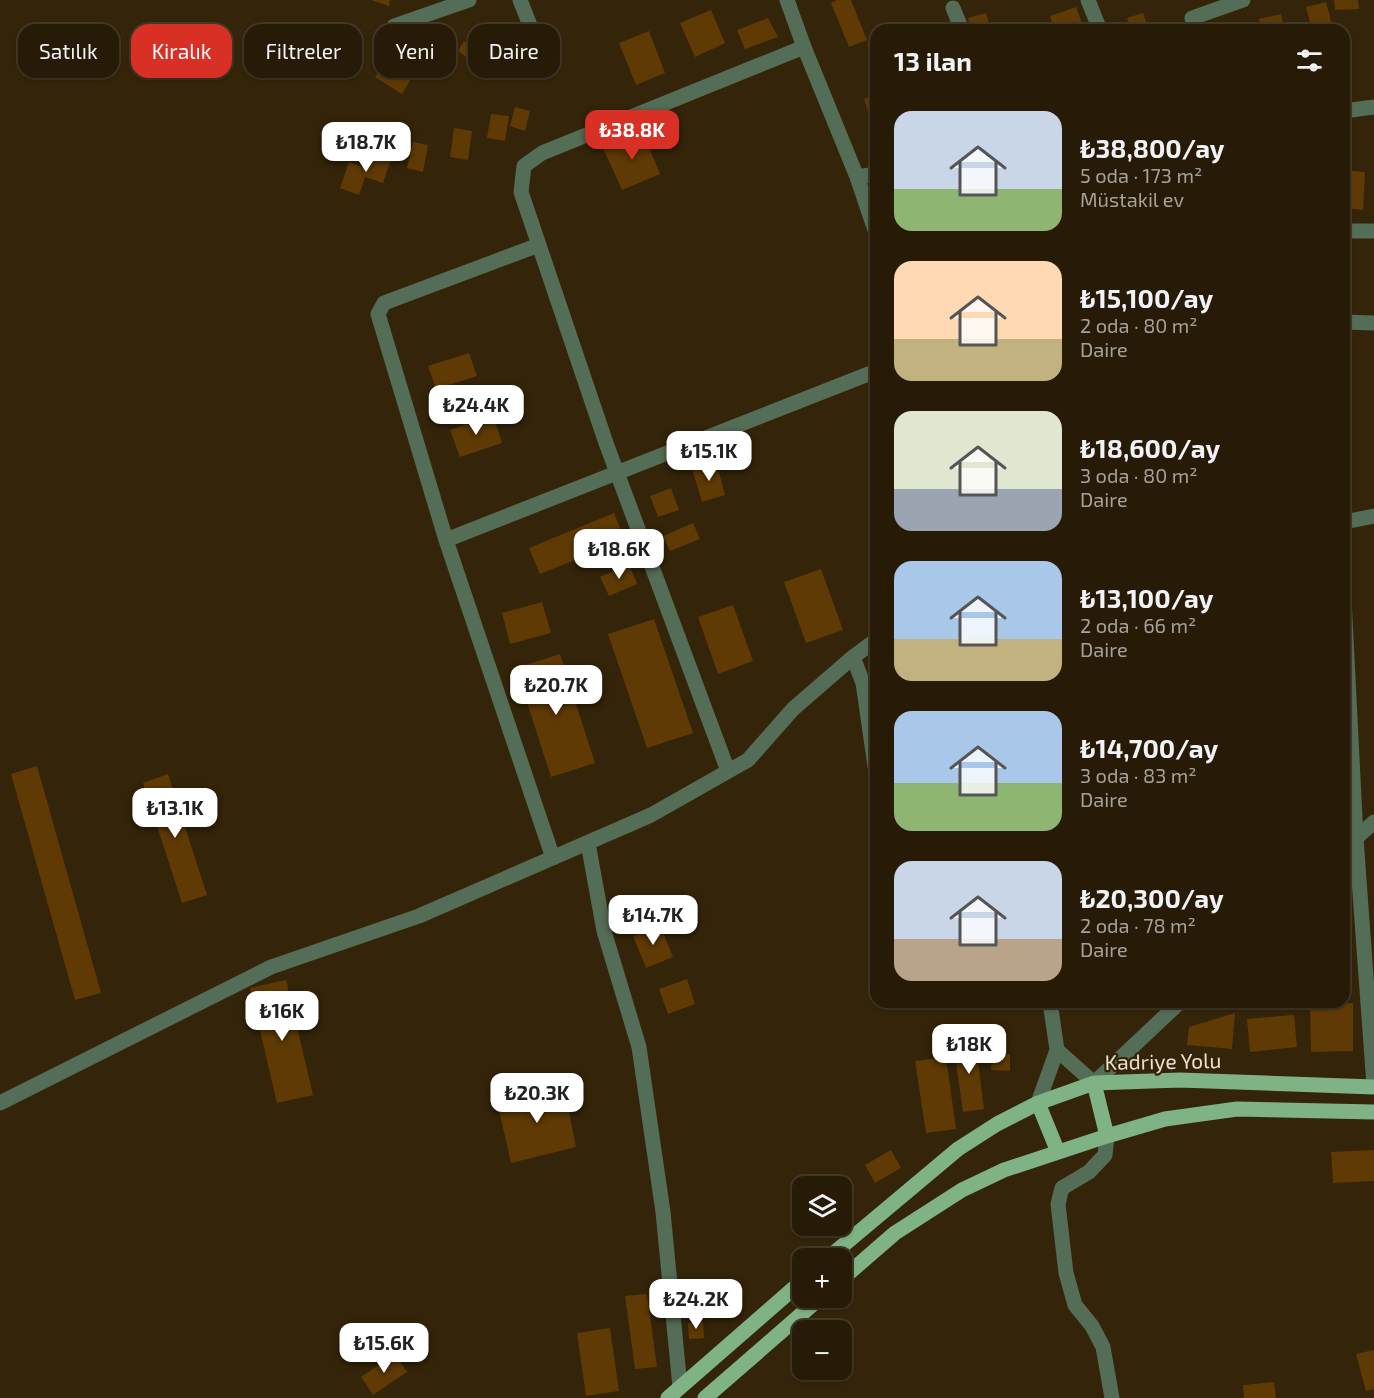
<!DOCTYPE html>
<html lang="tr">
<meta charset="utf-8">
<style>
:root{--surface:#271b07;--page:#332815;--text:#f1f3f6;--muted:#a4a19b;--line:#433928;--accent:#d93025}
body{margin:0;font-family:"Exo 2",sans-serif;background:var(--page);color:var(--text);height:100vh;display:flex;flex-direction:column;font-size:22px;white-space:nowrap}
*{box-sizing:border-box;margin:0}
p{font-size:20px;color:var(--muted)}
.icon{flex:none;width:33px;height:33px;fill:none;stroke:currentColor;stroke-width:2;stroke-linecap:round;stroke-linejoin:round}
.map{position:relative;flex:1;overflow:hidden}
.sheet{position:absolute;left:870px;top:24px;width:480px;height:984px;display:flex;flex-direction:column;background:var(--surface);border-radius:18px;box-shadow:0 2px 4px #0004,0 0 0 2px var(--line)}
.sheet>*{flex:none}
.hud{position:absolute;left:18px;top:24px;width:570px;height:54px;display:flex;gap:12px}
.tools{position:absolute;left:792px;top:1176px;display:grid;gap:12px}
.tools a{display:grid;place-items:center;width:60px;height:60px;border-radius:12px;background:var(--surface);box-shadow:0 2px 4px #0004,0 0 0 2px var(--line);font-size:30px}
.price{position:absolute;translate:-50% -51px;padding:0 14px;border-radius:12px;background:#fff;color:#222;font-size:20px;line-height:39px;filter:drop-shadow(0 2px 3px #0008)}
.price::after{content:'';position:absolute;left:50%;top:36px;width:18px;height:14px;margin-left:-9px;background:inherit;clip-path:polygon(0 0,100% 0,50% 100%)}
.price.current{background:var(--accent);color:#fff}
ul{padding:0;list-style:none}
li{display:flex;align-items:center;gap:18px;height:150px;padding:0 24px}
li span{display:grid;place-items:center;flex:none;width:168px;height:120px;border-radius:18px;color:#555}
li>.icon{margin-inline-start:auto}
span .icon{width:72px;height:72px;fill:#fffc;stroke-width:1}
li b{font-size:26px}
h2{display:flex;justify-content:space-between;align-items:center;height:72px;padding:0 24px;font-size:26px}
.pill{padding:0 21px;border-radius:18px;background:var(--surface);box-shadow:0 2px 4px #0004,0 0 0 2px var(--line);font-size:21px;line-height:54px}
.pill.current{background:var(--accent);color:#fff}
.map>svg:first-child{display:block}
.building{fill:#5f3a04}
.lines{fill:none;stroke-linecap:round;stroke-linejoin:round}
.minor{stroke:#546d56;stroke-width:15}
.major{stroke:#7fb284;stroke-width:15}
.labels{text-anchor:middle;stroke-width:4.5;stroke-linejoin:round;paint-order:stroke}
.street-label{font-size:21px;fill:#ebe0d1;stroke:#342409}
</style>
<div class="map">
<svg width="1374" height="1398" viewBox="0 0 1374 1398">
<rect width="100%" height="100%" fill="#342409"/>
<path class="building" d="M 371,0 L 390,0 L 389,6 Z
M 837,0 L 851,0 L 867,40 L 849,47 L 831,3 Z
M 1334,0 L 1358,0 L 1359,9 L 1335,10 Z
M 1326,2 L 1332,25 L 1312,30 L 1306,7 Z
M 1076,7 L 1083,26 L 1071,30 L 1054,30 L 1050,16 Z
M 711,10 L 725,43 L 695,57 L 680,23 Z
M 986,13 L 991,30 L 971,30 L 968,18 Z
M 1143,13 L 1149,30 L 1131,30 L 1127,18 Z
M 1281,14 L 1284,30 L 1262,30 L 1259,19 Z
M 768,18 L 778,37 L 745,49 L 737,30 Z
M 1243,22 L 1245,30 L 1220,30 L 1219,28 Z
M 649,31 L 665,73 L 636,85 L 619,43 Z
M 464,41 L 484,56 L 477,65 L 458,51 Z
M 425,49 L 449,66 L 441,78 L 416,61 Z
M 385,61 L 412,77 L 402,94 L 375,77 Z
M 876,95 L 876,124 L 873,126 L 864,99 Z
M 515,107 L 530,111 L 525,131 L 510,126 Z
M 491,114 L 509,116 L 505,141 L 487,138 Z
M 454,128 L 472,131 L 468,160 L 450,157 Z
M 642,131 L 660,174 L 622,190 L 603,148 Z
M 413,142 L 428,145 L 423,172 L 407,168 Z
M 375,150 L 392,156 L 383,183 L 365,177 L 359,195 L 340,188 L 349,162 L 368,169 Z
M 1344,170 L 1365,172 L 1363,210 L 1344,208 Z
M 1344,266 L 1349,266 L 1350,304 L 1344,304 Z
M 469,353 L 477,376 L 436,389 L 428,366 Z
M 493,415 L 502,443 L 460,457 L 450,430 Z
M 1344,425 L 1348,425 L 1350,445 L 1344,446 Z
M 716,462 L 725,495 L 702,502 L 692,468 Z
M 671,488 L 679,510 L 658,517 L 650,496 Z
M 614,513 L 625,540 L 540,574 L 529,548 Z
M 693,523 L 700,539 L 670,551 L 663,536 Z
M 629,564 L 637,584 L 609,596 L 600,577 Z
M 821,569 L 843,630 L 806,643 L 784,582 Z
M 542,602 L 551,633 L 510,644 L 502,613 Z
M 733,605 L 753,661 L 718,674 L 698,617 Z
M 654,619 L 693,733 L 647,748 L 608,634 Z
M 560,654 L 595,763 L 551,777 L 516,668 Z
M 37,766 L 101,993 L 75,1000 L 11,774 Z
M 168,774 L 207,895 L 182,903 L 143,783 Z
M 1344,786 L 1347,786 L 1348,823 L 1344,823 Z
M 660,925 L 673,957 L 646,968 L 633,936 Z
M 687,979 L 695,1004 L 668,1014 L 659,989 Z
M 286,980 L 313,1095 L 277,1103 L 250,988 Z
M 1353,1003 L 1353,1051 L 1311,1052 L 1310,1004 Z
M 1235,1013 L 1232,1049 L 1187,1045 L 1189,1027 Z
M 1294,1015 L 1297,1047 L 1250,1052 L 1247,1019 Z
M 975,1038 L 984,1109 L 963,1112 L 953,1041 Z
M 992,1053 L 1010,1054 L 1010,1071 L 991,1070 Z
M 946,1057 L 956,1129 L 926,1133 L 915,1061 Z
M 564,1086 L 576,1147 L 511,1163 L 497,1101 Z
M 891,1150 L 901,1168 L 875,1183 L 865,1165 Z
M 1374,1150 L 1374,1181 L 1333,1183 L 1331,1152 Z
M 647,1294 L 657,1367 L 635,1369 L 625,1296 Z
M 703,1322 L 704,1338 L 689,1339 L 688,1323 Z
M 610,1328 L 619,1391 L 586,1396 L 577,1333 Z
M 1374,1350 L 1374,1389 L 1366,1391 L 1356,1354 Z
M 395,1354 L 407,1372 L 373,1395 L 361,1377 Z
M 1274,1382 L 1276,1398 L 1244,1398 L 1243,1385 Z"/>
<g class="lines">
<path class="minor" d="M 520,0 L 539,48
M 787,0 L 804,47 L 857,177 L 876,233
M 1088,0 L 1100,30
M 953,8 L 962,30
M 394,26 L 469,0
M 1196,30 L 1192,18 L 1243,0
M 1344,111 L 1374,107
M 857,177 L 876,174
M 1344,231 L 1374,231
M 1344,322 L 1374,323
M 1344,522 L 1374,516
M 446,540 L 378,314 L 384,303 L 539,245
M 1344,598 L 1356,838 L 1374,1086
M 853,657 L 863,683 L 876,773
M 728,771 L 606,443 L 521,192 L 524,166 L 542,153 L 804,47
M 588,843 L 604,931 L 639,1047 L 663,1212 L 680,1387
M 1344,849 L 1374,822
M 553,858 L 446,540 L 876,371
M 1057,1050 L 1094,1083 L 1180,1002
M 0,1103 L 271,967 L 419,916 L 651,815 L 748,760 L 793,709 L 853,657 L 876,640
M 1038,1103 L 1057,1050 L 1050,1002
M 1107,1136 L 1105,1155 L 1089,1172 L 1062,1188 L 1058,1204 L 1066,1273 L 1075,1305 L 1092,1326 L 1103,1347 L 1112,1398"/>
<path class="major" d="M 1094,1083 L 1107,1136
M 1038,1103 L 1058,1152
M 828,1258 L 958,1149 L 997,1124 L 1038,1103 L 1094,1083 L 1180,1080 L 1374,1087
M 842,1279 L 895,1233 L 962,1190 L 1004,1170 L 1107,1136 L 1165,1119 L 1237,1109 L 1374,1112
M 668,1398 L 802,1281
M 705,1398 L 820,1298"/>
</g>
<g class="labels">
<g class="street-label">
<text transform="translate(1163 1062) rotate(-1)" y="7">Kadriye Yolu</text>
</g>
</g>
</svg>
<div class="tools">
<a><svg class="icon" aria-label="layers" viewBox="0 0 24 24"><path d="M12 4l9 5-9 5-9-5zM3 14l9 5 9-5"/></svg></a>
<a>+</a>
<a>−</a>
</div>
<b class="price current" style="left:632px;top:161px">₺38.8K</b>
<b class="price" style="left:366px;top:173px">₺18.7K</b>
<b class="price" style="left:476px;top:436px">₺24.4K</b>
<b class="price" style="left:709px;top:482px">₺15.1K</b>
<b class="price" style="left:619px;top:580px">₺18.6K</b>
<b class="price" style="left:556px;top:716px">₺20.7K</b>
<b class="price" style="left:175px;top:839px">₺13.1K</b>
<b class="price" style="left:653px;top:946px">₺14.7K</b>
<b class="price" style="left:282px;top:1042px">₺16K</b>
<b class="price" style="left:969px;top:1075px">₺18K</b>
<b class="price" style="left:537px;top:1124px">₺20.3K</b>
<b class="price" style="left:696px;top:1330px">₺24.2K</b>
<b class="price" style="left:384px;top:1374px">₺15.6K</b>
<div class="hud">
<a class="pill">Satılık</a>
<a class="pill current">Kiralık</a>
<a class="pill">Filtreler</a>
<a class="pill">Yeni</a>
<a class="pill">Daire</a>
</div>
<section class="sheet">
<h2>13 ilan<svg class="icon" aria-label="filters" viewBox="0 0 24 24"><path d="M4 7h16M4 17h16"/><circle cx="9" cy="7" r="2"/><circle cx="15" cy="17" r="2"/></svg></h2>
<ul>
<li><span style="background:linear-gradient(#c9d6e8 65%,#8fb573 0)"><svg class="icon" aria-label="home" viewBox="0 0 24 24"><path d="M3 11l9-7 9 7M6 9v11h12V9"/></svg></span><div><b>₺38,800/ay</b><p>5 oda · 173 m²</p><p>Müstakil ev</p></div></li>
<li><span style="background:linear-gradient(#ffd9b3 65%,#c2b280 0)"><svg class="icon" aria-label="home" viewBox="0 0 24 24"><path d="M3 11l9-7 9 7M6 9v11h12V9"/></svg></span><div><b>₺15,100/ay</b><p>2 oda · 80 m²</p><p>Daire</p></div></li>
<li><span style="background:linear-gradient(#dfe7d0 65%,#9aa5b1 0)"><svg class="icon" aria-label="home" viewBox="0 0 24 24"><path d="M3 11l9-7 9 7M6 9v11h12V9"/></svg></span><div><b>₺18,600/ay</b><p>3 oda · 80 m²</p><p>Daire</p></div></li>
<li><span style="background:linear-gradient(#a9c7e8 65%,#c2b280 0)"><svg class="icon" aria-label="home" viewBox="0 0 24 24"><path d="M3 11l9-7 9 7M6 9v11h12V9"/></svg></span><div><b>₺13,100/ay</b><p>2 oda · 66 m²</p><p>Daire</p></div></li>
<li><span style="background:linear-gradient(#a9c7e8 60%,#8fb573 0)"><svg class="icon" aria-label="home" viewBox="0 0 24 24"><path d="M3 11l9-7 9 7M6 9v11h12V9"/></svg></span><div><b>₺14,700/ay</b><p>3 oda · 83 m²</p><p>Daire</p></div></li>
<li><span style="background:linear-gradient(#c9d6e8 65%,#b9a48a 0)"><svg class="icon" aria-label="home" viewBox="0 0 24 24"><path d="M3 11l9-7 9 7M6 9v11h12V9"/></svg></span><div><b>₺20,300/ay</b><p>2 oda · 78 m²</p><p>Daire</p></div></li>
</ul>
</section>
</div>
